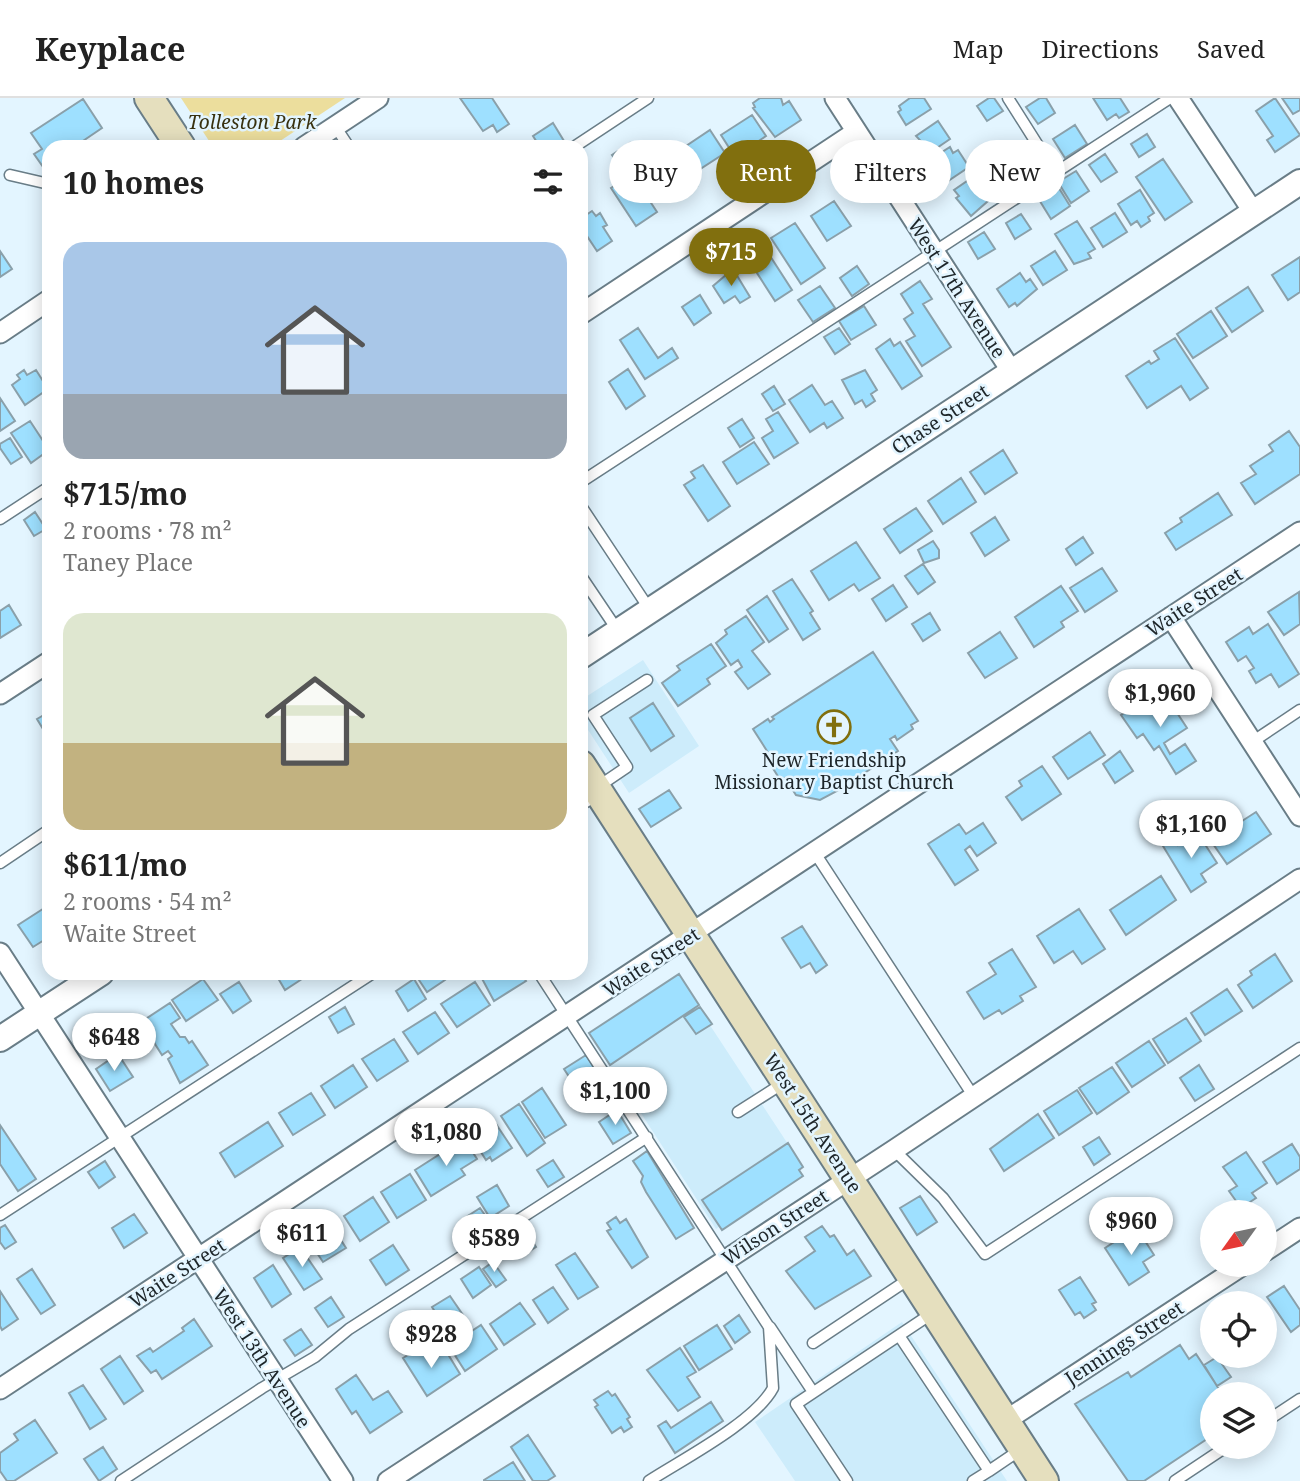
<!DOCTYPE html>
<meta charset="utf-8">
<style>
:root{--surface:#fff;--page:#f2f2f2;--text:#222;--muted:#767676;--line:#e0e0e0;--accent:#816f0e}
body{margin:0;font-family:"Noto Serif",serif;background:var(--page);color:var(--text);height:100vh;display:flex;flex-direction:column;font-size:26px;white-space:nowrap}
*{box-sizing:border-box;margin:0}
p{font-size:23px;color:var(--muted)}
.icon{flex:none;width:38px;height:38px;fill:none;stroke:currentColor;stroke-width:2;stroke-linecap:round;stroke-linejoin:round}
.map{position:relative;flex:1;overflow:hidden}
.sheet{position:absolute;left:42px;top:42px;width:546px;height:840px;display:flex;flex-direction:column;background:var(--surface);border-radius:21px;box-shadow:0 4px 18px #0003}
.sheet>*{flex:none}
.banner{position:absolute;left:609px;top:42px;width:584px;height:63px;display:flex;gap:14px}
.needle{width:46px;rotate:237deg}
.fabs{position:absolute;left:1200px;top:1102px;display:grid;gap:14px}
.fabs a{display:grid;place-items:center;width:77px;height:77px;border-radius:50%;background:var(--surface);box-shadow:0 4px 18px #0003;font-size:35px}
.price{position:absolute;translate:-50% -60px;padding:0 16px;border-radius:24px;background:#fff;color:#222;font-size:23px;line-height:46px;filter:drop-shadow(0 2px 4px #0008)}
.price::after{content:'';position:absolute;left:50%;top:42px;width:21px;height:16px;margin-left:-10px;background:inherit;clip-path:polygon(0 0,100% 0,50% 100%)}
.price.current{background:var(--accent);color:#fff}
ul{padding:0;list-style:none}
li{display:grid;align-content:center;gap:14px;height:371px;padding:0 21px}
li span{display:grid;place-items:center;height:217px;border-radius:21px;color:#555}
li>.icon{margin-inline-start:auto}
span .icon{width:126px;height:126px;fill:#fffc;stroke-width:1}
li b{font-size:30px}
h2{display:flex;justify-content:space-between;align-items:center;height:84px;padding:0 21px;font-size:30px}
.pill{padding:0 24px;border-radius:32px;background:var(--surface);box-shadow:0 4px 18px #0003;font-size:24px;line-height:63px}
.pill.current{background:var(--accent);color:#fff}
header{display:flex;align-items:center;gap:42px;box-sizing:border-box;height:98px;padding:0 35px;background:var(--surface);border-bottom:2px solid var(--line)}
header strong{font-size:33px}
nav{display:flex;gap:38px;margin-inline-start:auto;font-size:24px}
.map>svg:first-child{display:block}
.built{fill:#cdecfb}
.green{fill:#ecde9d}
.building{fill:#9ee0ff;stroke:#8aa0aa;stroke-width:2}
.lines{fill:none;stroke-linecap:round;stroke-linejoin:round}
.service-casing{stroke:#697d87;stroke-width:13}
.minor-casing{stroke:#697d87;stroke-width:23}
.tertiary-casing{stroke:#697d87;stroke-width:28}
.secondary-casing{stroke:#697d87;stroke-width:32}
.service{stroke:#fff;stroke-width:10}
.minor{stroke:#fff;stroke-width:19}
.tertiary{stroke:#fff;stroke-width:24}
.secondary{stroke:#e5dfbe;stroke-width:28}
.labels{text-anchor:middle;stroke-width:5;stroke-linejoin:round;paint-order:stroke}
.park-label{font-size:19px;font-style:italic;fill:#38310f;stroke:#e3f5ff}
.street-label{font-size:19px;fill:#1d2529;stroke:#e3f5ff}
.poi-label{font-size:19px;fill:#1d2529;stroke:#e3f5ff}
</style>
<header>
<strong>Keyplace</strong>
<nav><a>Map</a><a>Directions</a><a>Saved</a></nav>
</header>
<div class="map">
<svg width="1300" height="1383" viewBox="0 0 1300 1383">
<rect width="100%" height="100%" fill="#e3f5ff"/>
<path class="built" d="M 643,562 L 699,648 L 629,695 L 581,621 L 581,602 Z
M 677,877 L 803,1069 L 716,1131 L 589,935 Z
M 902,1224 L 1007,1383 L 795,1383 L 755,1324 Z"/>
<path class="green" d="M 181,0 L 345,0 L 271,49 L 213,49 Z"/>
<path class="building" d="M 460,0 L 492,0 L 509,26 L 497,34 L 493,27 L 483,33 Z
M 760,0 L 781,0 L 783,7 L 789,3 L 801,22 L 775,39 L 753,10 L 755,9 L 753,5 Z
M 910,0 L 924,0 L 931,11 L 906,27 L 898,14 L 901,12 L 899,8 Z
M 989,0 L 994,0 L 1003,13 L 987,23 L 977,8 Z
M 1040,0 L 1046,0 L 1055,15 L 1038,26 L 1026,9 Z
M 1093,0 L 1120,0 L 1129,14 L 1119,20 L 1116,16 L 1107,22 Z
M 1275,0 L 1300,37 L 1275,54 L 1267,42 L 1273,38 L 1256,13 Z
M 1282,0 L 1300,0 L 1300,12 L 1293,16 Z
M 83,1 L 102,30 L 74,49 L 49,49 L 48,76 L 34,56 L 42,51 L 31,35 Z
M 752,17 L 766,38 L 735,59 L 721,37 Z
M 938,23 L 950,41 L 931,54 L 916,38 Z
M 553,25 L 564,43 L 554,49 L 540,49 L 533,38 Z
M 1075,27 L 1087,46 L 1065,60 L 1053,41 Z
M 710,32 L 725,55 L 694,75 L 680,52 Z
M 1147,36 L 1155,49 L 1139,59 L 1131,46 Z
M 630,45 L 641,62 L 623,73 L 612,57 Z
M 950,49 L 953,55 L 958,52 L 969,69 L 948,83 L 937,66 L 943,62 L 939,56 Z
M 1021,50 L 1032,66 L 1015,77 L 1005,60 Z
M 675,51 L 697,88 L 683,97 L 657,62 Z
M 1105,56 L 1117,74 L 1101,84 L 1089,67 Z
M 1163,61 L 1192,104 L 1165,122 L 1136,79 Z
M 1076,73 L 1089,93 L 1071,105 L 1058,84 Z
M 632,76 L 657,114 L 636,128 L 611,90 Z
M 973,79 L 988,103 L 971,118 L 956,100 L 959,98 L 954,92 Z
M 1057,87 L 1070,108 L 1051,121 L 1038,100 Z
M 1140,92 L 1154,115 L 1148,119 L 1150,123 L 1141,129 L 1137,123 L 1131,127 L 1118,106 Z
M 834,103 L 851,128 L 827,143 L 811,118 Z
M 592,113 L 596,118 L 600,115 L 607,127 L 603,129 L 612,143 L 597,153 L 581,129 L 583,119 Z
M 1115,115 L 1127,134 L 1103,149 L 1091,130 Z
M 1021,116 L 1031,131 L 1015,141 L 1006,125 Z
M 1077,123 L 1095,151 L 1088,155 L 1091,160 L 1074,166 L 1055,136 Z
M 795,125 L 825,170 L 801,186 L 771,140 Z
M 984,134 L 995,151 L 978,161 L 968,144 Z
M 763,147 L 792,192 L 775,203 L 746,158 Z
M 0,153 L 12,171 L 0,179 Z
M 1055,153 L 1067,172 L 1043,187 L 1031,168 Z
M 1300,159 L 1300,194 L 1288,202 L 1272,177 Z
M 857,168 L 869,186 L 852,198 L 840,180 Z
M 733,171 L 750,199 L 740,205 L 735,198 L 724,205 L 713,188 Z
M 1020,175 L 1026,184 L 1030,181 L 1037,191 L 1017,208 L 1015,205 L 1009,209 L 997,191 Z
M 920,183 L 932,201 L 923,206 L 951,249 L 922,268 L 906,243 L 915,238 L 904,221 L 913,215 L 901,196 Z
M 820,188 L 835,210 L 813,224 L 798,202 Z
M 1248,189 L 1263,213 L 1232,234 L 1216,210 Z
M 700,197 L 711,215 L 694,227 L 682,209 Z
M 864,208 L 876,227 L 851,242 L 839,223 Z
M 1211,213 L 1227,238 L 1193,260 L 1177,236 Z
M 638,230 L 658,260 L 672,250 L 678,260 L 645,281 L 620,242 Z
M 839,230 L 850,246 L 835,256 L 824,239 Z
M 1175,240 L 1208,290 L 1190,302 L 1181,288 L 1147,310 L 1126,278 L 1149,263 L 1151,266 L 1159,261 L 1154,253 Z
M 890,241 L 894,248 L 900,244 L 922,278 L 902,291 L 876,251 Z
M 628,271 L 645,298 L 626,311 L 609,284 Z
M 24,272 L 27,277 L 36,272 L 48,291 L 25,307 L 12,287 L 20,281 L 17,277 Z
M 865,272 L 877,292 L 871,296 L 875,303 L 866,309 L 862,302 L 855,306 L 842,282 Z
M 812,287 L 825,307 L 832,303 L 843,320 L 827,330 L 824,325 L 810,334 L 789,302 Z
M 774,288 L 785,306 L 773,313 L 762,296 Z
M 0,300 L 15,323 L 0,333 Z
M 778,314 L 798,345 L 774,360 L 762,340 L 773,333 L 766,321 Z
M 742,321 L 754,340 L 740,349 L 728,330 Z
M 30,323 L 49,352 L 31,365 L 11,335 Z
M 1289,333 L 1300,349 L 1300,376 L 1255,406 L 1241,385 L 1256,376 L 1250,368 L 1273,353 L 1269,347 Z
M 10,340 L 22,359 L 11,366 L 0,350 L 0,346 Z
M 754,344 L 769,366 L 737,386 L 723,364 Z
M 1003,352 L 1017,375 L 985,396 L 970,374 Z
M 703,367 L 730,408 L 708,423 L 684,387 L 695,380 L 691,374 Z
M 961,380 L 976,404 L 943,426 L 928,403 Z
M 1218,395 L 1232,417 L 1176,452 L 1165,435 L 1182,424 L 1180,420 Z
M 916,410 L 932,433 L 900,455 L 884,431 Z
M 35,414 L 46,431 L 34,438 L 24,422 Z
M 995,419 L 1009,442 L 985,458 L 971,435 Z
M 1083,439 L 1093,455 L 1076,467 L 1066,451 Z
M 933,443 L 939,452 L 939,460 L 924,465 L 918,452 Z
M 856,444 L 880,480 L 859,493 L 854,486 L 829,502 L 811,473 Z
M 923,466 L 935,484 L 918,496 L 905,478 Z
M 1102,470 L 1117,493 L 1085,514 L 1070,490 Z
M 792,481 L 813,513 L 810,515 L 820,531 L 803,542 L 773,493 Z
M 893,487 L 907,509 L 886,523 L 872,501 Z
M 1061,488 L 1078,513 L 1061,524 L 1064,529 L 1034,549 L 1015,519 Z
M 1299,494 L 1300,526 L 1284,537 L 1268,514 Z
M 767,498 L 788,531 L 769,544 L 747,512 Z
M 9,507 L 21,527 L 0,540 L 0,513 Z
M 930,515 L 940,532 L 923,543 L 912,526 Z
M 746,518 L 764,544 L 752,553 L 770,576 L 748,591 L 735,574 L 742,569 L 738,562 L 731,567 L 716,545 L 727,536 L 725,532 Z
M 1268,526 L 1299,576 L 1279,589 L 1271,576 L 1256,585 L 1249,573 L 1254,570 L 1246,558 L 1238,563 L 1226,544 L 1249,529 L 1253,536 Z
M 1000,534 L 1017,560 L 985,580 L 968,555 Z
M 711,546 L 726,568 L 707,581 L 710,586 L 678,608 L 662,585 L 680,572 L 677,568 Z
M 873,554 L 918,623 L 911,627 L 913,631 L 897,642 L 895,638 L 890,641 L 898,653 L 837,693 L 820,702 L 796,697 L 785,680 L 781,683 L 765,658 L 769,656 L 753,631 L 768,621 L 770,624 L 774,621 L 772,619 Z
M 1164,595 L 1187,630 L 1164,645 L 1170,656 L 1185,646 L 1196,663 L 1176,676 L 1159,648 L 1154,652 L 1143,636 L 1137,640 L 1121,617 L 1142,603 L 1145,608 Z
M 653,605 L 674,638 L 651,653 L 630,620 Z
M 49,614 L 49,641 L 37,621 Z
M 1090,634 L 1105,657 L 1068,681 L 1053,659 Z
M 1120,653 L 1133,673 L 1115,685 L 1103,666 Z
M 1042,668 L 1061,696 L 1022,722 L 1006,699 L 1022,688 L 1019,683 Z
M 669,692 L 681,710 L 651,729 L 639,711 Z
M 1180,706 L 1185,712 L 1169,723 L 1165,716 Z
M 1256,714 L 1271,736 L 1227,766 L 1211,743 Z
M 983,725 L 996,745 L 977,758 L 970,748 L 965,752 L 978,772 L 955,787 L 928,746 L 959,726 L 966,736 Z
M 1197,734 L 1217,765 L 1201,776 L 1206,784 L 1191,794 L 1163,748 L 1174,740 L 1178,747 Z
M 1161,778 L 1176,802 L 1126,837 L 1110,812 Z
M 49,807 L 49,839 L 33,849 L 18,827 Z
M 1079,811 L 1105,851 L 1082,866 L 1073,853 L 1054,865 L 1037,838 Z
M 802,828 L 827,867 L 816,875 L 810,865 L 801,870 L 782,840 Z
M 1012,851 L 1036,889 L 1020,898 L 1023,903 L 1002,916 L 999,912 L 984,921 L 967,894 L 996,876 L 989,865 Z
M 1275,856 L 1292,883 L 1253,910 L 1238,887 L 1252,877 L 1250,873 Z
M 275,875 L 303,875 L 305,879 L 285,892 Z
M 441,875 L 445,882 L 427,894 L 415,876 Z
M 479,875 L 520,875 L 526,883 L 494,903 Z
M 679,876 L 699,907 L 610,967 L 589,935 Z
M 203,881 L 218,902 L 186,923 L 172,902 Z
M 414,881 L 426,901 L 408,913 L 396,893 Z
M 239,884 L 251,903 L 233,915 L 220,896 Z
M 475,884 L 490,907 L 457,929 L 441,906 Z
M 1227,891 L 1242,913 L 1205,937 L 1191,915 Z
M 170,905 L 180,920 L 171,926 L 180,939 L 185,939 L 189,945 L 192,943 L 208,967 L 180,985 L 168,961 L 172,958 L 168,953 L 162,957 L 141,924 Z
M 345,909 L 354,926 L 338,935 L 329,919 Z
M 700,909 L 712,926 L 696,936 L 684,919 Z
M 435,914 L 449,935 L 418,956 L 403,934 Z
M 1186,920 L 1201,943 L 1168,965 L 1153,941 Z
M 114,939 L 119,947 L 104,956 L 99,948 Z
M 394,941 L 408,963 L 377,983 L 362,961 Z
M 1149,943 L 1165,967 L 1132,989 L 1116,965 Z
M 118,956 L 133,979 L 110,993 L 96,971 Z
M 586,957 L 603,983 L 581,997 L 564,971 Z
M 353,967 L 367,989 L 335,1010 L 321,988 Z
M 1199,967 L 1214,991 L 1195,1003 L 1180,980 Z
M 1112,969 L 1129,994 L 1097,1016 L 1079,990 Z
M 542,990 L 566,1027 L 545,1040 L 522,1004 Z
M 1077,992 L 1092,1015 L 1059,1037 L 1044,1013 Z
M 311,995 L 325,1017 L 293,1037 L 279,1015 Z
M 519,1006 L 545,1045 L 527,1058 L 501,1018 Z
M 617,1012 L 631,1035 L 613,1046 L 599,1024 Z
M 1038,1016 L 1054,1040 L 1004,1073 L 990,1051 Z
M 494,1023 L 512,1050 L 492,1063 L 490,1059 L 486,1062 L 479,1051 L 484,1048 L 475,1035 Z
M 268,1024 L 283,1048 L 235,1079 L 220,1055 Z
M 0,1027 L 36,1081 L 18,1093 L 0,1066 Z
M 1099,1039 L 1110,1056 L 1094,1067 L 1083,1049 Z
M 465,1042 L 477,1061 L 461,1071 L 465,1077 L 431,1098 L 415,1072 L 448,1051 L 451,1057 L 456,1053 L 454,1049 Z
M 788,1045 L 803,1069 L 799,1072 L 803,1078 L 722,1132 L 702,1102 Z
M 1292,1046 L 1300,1059 L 1300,1071 L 1277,1086 L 1263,1064 Z
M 647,1053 L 694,1130 L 676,1141 L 646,1094 L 641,1084 L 643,1078 L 633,1063 Z
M 1246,1054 L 1267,1085 L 1252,1095 L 1256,1100 L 1241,1110 L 1229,1093 L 1237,1088 L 1223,1069 Z
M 553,1062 L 564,1079 L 548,1089 L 537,1072 Z
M 105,1063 L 115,1079 L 99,1090 L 88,1074 Z
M 410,1076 L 426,1102 L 397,1120 L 381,1094 Z
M 497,1087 L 509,1108 L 490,1120 L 477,1099 Z
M 920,1098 L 937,1124 L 917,1137 L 900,1110 Z
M 373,1099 L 389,1124 L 360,1143 L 344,1118 Z
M 480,1110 L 492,1127 L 471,1140 L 460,1123 Z
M 134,1116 L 147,1135 L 124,1150 L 112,1130 Z
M 616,1119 L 620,1125 L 626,1121 L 648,1159 L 632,1170 L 607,1133 L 611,1131 L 607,1125 Z
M 5,1127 L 16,1144 L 5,1151 L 0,1144 L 0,1130 Z
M 332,1128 L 346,1150 L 323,1164 L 309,1143 Z
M 822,1128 L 830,1139 L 834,1137 L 847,1157 L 854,1152 L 871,1178 L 815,1211 L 786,1173 L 815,1153 L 805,1139 Z
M 526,1133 L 536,1149 L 525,1156 L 515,1140 Z
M 1140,1135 L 1154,1157 L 1143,1164 L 1149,1174 L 1129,1187 L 1105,1150 L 1122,1139 L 1126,1145 Z
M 393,1147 L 409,1172 L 386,1187 L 370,1162 Z
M 300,1149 L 322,1181 L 304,1192 L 283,1160 Z
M 575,1155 L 598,1189 L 578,1201 L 556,1167 Z
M 493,1164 L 506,1182 L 496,1189 L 483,1171 Z
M 273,1167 L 291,1196 L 272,1209 L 254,1180 Z
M 479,1169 L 491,1187 L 473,1200 L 461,1181 Z
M 32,1171 L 55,1207 L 41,1216 L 17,1181 Z
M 1080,1179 L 1096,1204 L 1092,1206 L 1096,1212 L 1084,1220 L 1080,1214 L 1075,1217 L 1059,1192 Z
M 1284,1188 L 1300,1212 L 1300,1227 L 1291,1234 L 1267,1199 Z
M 553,1189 L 568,1211 L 548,1225 L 533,1202 Z
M 0,1193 L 18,1221 L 2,1232 L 0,1228 Z
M 450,1198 L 463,1217 L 445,1229 L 432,1209 Z
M 331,1199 L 344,1219 L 328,1229 L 315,1210 Z
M 520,1205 L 535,1226 L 504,1247 L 490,1226 Z
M 739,1217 L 750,1234 L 735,1245 L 724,1228 Z
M 194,1221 L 212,1248 L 162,1281 L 156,1272 L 151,1275 L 137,1258 L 150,1250 L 153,1254 L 184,1233 L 182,1230 Z
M 481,1227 L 497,1251 L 465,1273 L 449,1248 Z
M 717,1227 L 732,1251 L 699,1272 L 684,1248 Z
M 301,1231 L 312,1247 L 295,1258 L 284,1242 Z
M 1180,1247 L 1189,1261 L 1196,1256 L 1223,1297 L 1213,1297 L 1213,1337 L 1144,1383 L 1128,1383 L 1075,1306 L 1128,1274 L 1131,1279 Z
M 423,1248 L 432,1262 L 446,1253 L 460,1276 L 427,1298 L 403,1260 Z
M 680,1250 L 696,1274 L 687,1279 L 700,1299 L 678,1313 L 647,1272 Z
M 120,1258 L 143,1293 L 124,1306 L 101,1271 Z
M 1217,1259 L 1231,1279 L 1217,1288 L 1204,1267 Z
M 356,1277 L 373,1302 L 388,1293 L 402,1314 L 370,1335 L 356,1313 L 352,1316 L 336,1291 Z
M 83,1287 L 106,1321 L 90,1331 L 69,1295 Z
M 608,1293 L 612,1298 L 615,1296 L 630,1319 L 627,1321 L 632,1329 L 624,1334 L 621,1329 L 612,1335 L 595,1309 L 598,1307 L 594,1302 Z
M 711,1304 L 723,1323 L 675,1355 L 658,1328 L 666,1323 L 671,1330 Z
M 35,1322 L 57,1355 L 14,1383 L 7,1383 L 0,1373 L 0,1355 L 18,1342 L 14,1336 Z
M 528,1337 L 555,1378 L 547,1383 L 533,1383 L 511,1349 Z
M 103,1349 L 117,1371 L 99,1383 L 84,1361 Z
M 513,1364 L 525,1383 L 484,1383 L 484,1382 Z"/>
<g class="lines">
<defs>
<path id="service" d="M 1008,0 L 1056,76
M 335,28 L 349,49
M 574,49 L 648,0
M 10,77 L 49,86
M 581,384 L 1170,0
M 581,408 L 650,512
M 0,421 L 49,389
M 581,478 L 618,533
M 1252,644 L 1300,612
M 599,688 L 627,669 L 593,617 L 647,582
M 581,707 L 599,696
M 815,755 L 974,999
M 0,765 L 49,732
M 539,875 L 769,1229 L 773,1290 C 755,1324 683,1361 649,1383
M 738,1014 L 785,984
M 894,1052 L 943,1100 L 985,1156 L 1300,950
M 0,1117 L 373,875
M 770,1229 L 813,1294
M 900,1239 L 989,1373 L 973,1383
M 813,1245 L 909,1181
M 1265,1324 L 1300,1301
M 989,1373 L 1020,1352
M 121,1383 L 262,1290 L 315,1259 L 349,1231 L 647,1039
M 847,1383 L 796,1306 L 931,1216
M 1175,1383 L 1226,1349"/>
<path id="minor" d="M 835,0 L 1012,274
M 1178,0 L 1254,115
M 304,49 L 378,0
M 581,216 L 856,34
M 0,235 L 49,202
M 1171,519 L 1300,718
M 0,596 L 49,564
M 0,855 L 343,1383
M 1265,1153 L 1300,1130
M 0,1291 L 1300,434
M 1005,1323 L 1243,1167
M 388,1383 L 894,1052 L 1300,781"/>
<path id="tertiary" d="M 581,558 L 1300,84
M 0,941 L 101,875"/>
<path id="secondary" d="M 149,0 L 181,49
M 581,667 L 1044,1383"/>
</defs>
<use href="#service" class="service-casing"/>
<use href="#minor" class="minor-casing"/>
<use href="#tertiary" class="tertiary-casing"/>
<use href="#secondary" class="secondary-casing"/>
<use href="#service" class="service"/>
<use href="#minor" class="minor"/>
<use href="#tertiary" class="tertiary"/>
<use href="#secondary" class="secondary"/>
</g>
<defs>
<symbol id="church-ring" viewBox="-11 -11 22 22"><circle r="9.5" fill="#e3f5ff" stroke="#816f0e" stroke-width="1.5"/><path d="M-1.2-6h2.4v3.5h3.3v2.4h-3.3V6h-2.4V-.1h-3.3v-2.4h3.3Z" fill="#816f0e"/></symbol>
</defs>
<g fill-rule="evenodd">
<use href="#church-ring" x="815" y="610" width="38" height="38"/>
</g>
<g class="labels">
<g class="park-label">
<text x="252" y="31">Tolleston Park</text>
</g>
<g class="street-label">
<text transform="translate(957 190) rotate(57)" y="7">West 17th Avenue</text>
<text transform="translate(940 321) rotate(-33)" y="7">Chase Street</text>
<text transform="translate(1194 504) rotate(-33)" y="7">Waite Street</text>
<text transform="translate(651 864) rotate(-33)" y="7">Waite Street</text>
<text transform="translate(813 1025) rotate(57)" y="7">West 15th Avenue</text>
<text transform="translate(775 1129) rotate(-33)" y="7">Wilson Street</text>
<text transform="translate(177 1175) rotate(-33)" y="7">Waite Street</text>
<text transform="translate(1124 1245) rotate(-33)" y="7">Jennings Street</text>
<text transform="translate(262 1260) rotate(57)" y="7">West 13th Avenue</text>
</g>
<g class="poi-label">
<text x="834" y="669">New Friendship<tspan x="834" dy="22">Missionary Baptist Church</tspan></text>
</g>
</g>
</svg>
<div class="fabs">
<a><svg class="needle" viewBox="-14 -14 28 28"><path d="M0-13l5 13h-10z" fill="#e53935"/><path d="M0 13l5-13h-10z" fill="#767676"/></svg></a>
<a><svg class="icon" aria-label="locate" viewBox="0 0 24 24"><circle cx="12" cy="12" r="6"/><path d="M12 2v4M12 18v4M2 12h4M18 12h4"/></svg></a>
<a><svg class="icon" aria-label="layers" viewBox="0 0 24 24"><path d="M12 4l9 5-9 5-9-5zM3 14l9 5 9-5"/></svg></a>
</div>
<b class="price current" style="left:731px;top:190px">$715</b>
<b class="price" style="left:1160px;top:631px">$1,960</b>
<b class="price" style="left:1191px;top:762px">$1,160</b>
<b class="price" style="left:114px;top:975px">$648</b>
<b class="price" style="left:615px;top:1029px">$1,100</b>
<b class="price" style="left:446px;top:1070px">$1,080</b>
<b class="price" style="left:1131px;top:1159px">$960</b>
<b class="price" style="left:302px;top:1171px">$611</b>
<b class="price" style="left:494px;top:1176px">$589</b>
<b class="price" style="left:431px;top:1272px">$928</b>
<div class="banner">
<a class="pill">Buy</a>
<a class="pill current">Rent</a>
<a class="pill">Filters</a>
<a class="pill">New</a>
</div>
<section class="sheet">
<h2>10 homes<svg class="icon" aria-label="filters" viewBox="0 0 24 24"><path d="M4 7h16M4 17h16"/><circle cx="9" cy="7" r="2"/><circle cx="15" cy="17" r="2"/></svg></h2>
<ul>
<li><span style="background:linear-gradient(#a9c7e8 70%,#9aa5b1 0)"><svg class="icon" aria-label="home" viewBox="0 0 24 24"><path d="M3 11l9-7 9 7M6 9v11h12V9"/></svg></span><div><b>$715/mo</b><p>2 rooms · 78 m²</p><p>Taney Place</p></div></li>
<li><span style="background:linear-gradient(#dfe7d0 60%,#c2b280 0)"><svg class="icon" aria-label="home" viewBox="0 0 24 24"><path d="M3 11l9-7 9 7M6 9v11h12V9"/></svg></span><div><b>$611/mo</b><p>2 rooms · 54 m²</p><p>Waite Street</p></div></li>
</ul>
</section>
</div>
